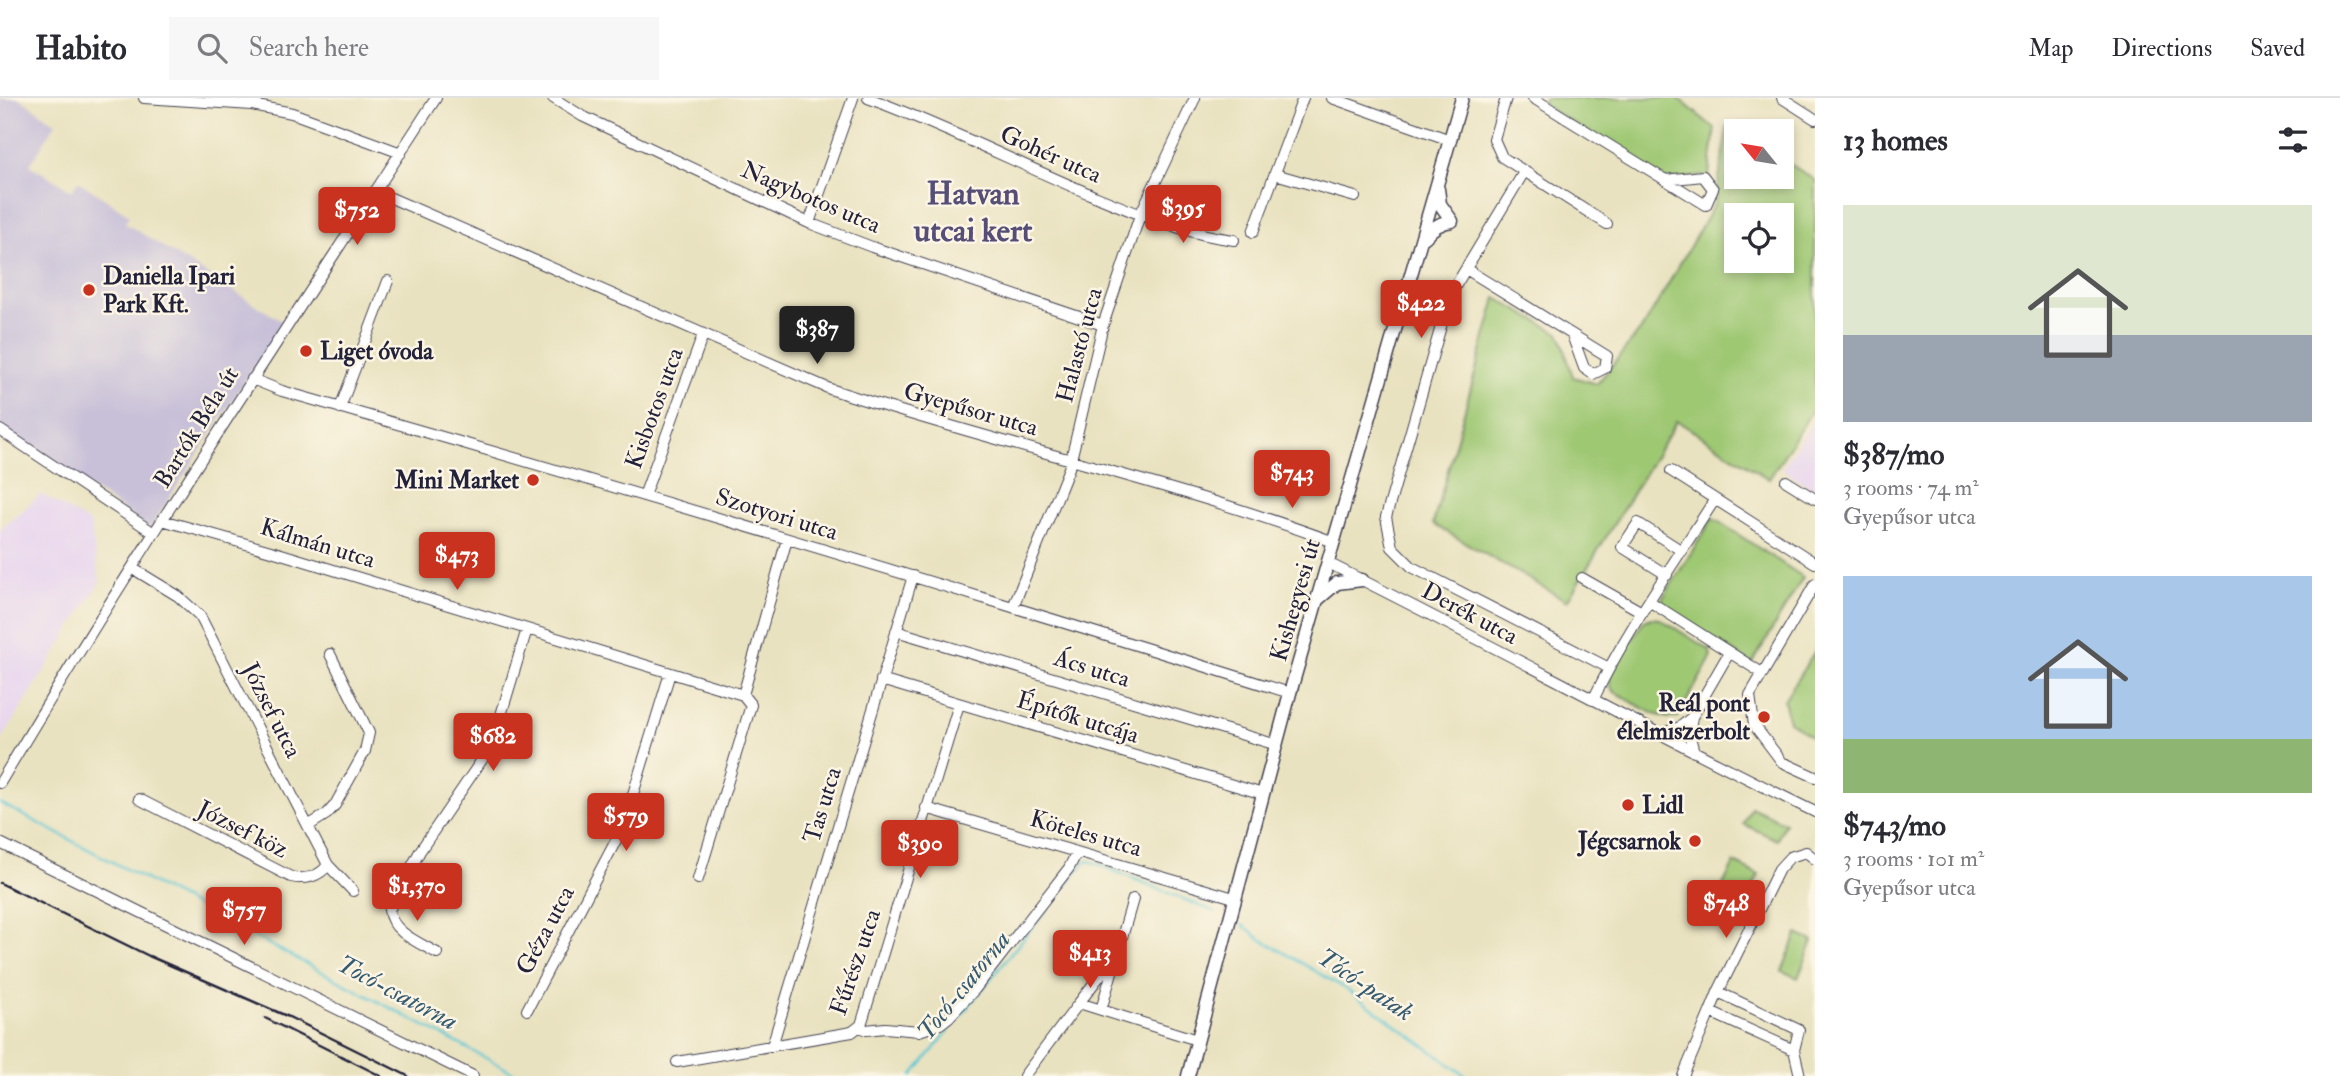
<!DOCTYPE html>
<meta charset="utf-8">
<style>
:root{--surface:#fff;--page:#f7f7f7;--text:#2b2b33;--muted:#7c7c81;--line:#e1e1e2;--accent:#c8321e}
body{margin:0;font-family:"IM FELL Double Pica",serif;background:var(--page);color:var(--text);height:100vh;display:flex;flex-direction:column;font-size:26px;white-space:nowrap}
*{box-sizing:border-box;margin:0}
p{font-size:23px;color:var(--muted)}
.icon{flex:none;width:38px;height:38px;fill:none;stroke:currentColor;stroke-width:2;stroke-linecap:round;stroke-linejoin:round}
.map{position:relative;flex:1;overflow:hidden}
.sheet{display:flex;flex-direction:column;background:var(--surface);width:525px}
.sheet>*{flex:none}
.needle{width:46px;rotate:300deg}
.tools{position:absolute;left:1724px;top:21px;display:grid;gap:14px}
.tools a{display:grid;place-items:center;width:70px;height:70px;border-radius:0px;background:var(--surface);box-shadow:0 4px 10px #0003;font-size:35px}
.price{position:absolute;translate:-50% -60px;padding:0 16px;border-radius:7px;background:var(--accent);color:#fff;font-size:23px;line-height:46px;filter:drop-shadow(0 2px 4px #0008)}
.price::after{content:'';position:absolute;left:50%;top:42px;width:21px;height:16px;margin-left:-10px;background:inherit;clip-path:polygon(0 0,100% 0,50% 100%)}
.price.current{background:#222;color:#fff}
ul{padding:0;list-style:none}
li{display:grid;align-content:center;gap:14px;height:371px;padding:0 28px}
li span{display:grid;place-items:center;height:217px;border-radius:0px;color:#555}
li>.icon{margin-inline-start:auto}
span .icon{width:126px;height:126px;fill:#fffc;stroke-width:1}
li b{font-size:30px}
h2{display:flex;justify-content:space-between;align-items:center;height:84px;padding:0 28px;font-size:30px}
header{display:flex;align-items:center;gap:42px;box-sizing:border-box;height:98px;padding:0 35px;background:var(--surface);border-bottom:2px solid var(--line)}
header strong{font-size:33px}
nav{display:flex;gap:38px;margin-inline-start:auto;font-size:24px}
.search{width:490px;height:63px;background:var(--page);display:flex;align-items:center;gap:18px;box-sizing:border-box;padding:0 24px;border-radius:0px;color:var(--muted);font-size:26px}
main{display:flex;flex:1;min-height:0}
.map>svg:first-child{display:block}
.built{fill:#e6d3f0}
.industrial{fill:#c8c0d8}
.green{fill:#9fc873;stroke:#607557;stroke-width:2;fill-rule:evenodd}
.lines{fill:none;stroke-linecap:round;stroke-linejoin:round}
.stream{stroke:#5bc6d4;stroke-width:2.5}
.minor-casing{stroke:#403f4f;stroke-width:12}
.tertiary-casing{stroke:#403f4f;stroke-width:15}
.minor{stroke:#fff;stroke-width:10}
.tertiary{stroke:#fff;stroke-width:12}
.rail{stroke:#22223b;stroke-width:2.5}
.poi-dot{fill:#c8321e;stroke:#fcf5e5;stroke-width:2.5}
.labels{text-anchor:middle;stroke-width:5;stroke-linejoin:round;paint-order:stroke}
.street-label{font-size:24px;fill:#22223b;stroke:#fcf5e5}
.poi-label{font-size:24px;font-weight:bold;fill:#22223b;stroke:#fcf5e5;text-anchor:start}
.water-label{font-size:26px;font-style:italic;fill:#365b71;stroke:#fcf5e5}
.district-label{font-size:32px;font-weight:bold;fill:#554e76;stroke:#fcf5e5}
</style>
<header>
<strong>Habito</strong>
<div class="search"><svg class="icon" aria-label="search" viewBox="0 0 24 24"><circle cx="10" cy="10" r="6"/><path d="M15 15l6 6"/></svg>Search here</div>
<nav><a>Map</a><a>Directions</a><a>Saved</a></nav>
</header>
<main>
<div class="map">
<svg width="1815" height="978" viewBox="0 0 1815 978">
<rect width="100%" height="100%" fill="#fcf5e5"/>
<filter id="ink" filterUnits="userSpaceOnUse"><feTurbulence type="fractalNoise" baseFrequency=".0143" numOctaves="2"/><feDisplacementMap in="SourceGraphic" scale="14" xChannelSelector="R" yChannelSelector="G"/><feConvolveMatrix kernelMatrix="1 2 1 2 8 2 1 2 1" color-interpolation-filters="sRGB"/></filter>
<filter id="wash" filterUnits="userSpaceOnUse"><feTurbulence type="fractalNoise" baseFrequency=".00686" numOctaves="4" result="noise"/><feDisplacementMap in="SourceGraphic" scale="28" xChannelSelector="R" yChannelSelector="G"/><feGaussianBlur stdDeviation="1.57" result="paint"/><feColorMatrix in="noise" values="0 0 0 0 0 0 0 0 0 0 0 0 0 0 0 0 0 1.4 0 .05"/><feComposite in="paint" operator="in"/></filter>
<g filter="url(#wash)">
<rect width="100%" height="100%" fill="#e9e2c0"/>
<path class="built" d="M 1815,320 L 1815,392 L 1782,371 Z
M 41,396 L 90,425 L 100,484 L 0,644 L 0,432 Z"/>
<path class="industrial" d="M 0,0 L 19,0 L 56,25 L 30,67 L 72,93 L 78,83 L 129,117 L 125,125 L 283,224 L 150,430 L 0,329 Z"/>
<path class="green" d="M 1545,0 L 1678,0 L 1715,31 L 1708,85 L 1703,78 L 1665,82 L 1542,6 Z
M 1728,27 L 1738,33 L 1736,33 L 1736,79 L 1782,79 L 1782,61 L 1815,82 L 1815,308 L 1769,381 L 1677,323 L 1567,503 L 1433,426 L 1496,200 L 1560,236 L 1573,279 L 1597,286 L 1644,228 L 1715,105 ZM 1736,117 L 1782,117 L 1782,163 L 1736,163 Z
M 1713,420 L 1803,479 L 1752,566 L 1659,506 Z
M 1651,520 L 1660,521 L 1710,552 L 1711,560 L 1678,619 C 1660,625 1629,601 1613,593 L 1610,587 L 1610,577 L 1644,523 Z
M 1815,553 L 1815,641 L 1789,624 L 1784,602 Z
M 1751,709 L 1785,725 L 1777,742 L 1743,726 Z
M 1734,765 L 1759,777 L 1736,824 L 1711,811 Z
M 1797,836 L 1813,843 L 1798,880 L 1782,873 Z"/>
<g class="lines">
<path class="stream" d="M 0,705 L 520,978
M 1243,827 L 1259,840 L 1346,891 L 1466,978
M 912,978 L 1086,763 L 1093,764 L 1215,814"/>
</g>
</g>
<g filter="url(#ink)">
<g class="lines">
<defs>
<path id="minor" d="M 144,0 L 252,7 L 292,15 L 401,55
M 553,0 L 582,18 L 809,125 L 872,149 L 1103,227
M 868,0 C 944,28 1017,65 1092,97 C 1138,116 1185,136 1234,142
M 1332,0 L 1450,42
M 1506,0 L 1494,41 L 1502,59 L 1607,126
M 1533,0 L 1706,107 L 1713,91 L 1703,78 L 1665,82
M 1782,0 L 1815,21
M 1524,74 L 1450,197 L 1386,419 L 1392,449 L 1412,469 L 1609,570
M 1275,76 L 1355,99
M 375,93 L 830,291 C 997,346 1169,383 1334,444
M 809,125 L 853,0
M 1253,134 L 1303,0
M 1466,171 L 1607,258 L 1605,270 L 1593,276 L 1584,270 L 1572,237
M 252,281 L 282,293 C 620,389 955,490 1290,595
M 340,310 L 388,183
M 0,332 L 154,435
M 1671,373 L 1815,465
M 1786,383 L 1815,401
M 644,398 L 703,237
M 162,422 L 278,455 L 743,597 L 751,607 L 698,781
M 1328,465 C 1491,546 1651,634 1815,714
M 132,470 L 178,498 L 200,518 L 328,767 L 353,793
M 1667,477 L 1622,449 L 1638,425 L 1682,453
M 1582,480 L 1642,514
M 1815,486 L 1750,597 L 1754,627 L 1782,664 L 1815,679
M 1649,503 L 1762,575
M 1013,509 L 1069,370 L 1103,227 L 1140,117 L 1195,0
M 896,533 L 1277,647
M 881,582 L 1263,696
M 743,597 L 787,441
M 1593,602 C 1627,531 1673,467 1715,401
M 1663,635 L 1680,629 L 1692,619
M 1694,654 L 1689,635 L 1692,619 L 1729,555
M 0,685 C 138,452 289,227 436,0
M 139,701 L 291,779 C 305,782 319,779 328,767
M 926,710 L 1234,800
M 308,728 L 327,716 L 335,707 L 365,653 L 369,635 L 330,556
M 0,745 L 473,978
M 437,855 C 420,845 391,834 389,812 L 420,753 L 492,647 L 527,531
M 1079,905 L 1111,863
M 527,912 L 623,729 L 670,575
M 1101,912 L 1133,801
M 1710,914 L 1718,894
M 860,929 L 866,932 L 885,930 L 919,933 L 940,926 L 949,919 L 975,891 L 1069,770 L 1077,754
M 772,948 L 913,478
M 1794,952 L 1799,932 L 1718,894 L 1779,771 L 1790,759 L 1806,754 L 1815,761
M 677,964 L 852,934 L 861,927 L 959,606
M 1024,978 L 1079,905 L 1197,942
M 1683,978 L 1710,914 L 1794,952 L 1800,978"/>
<path id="tertiary" d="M 1425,139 C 1432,130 1440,124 1452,123 L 1440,106 L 1438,91
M 1317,502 L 1337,485 L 1362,482
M 1188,978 L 1290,595 L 1462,0"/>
</defs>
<use href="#minor" class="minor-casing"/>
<use href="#tertiary" class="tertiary-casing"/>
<use href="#minor" class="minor"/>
<use href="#tertiary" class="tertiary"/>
<path class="rail" d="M 0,785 L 149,858 L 289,919 L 408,978
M 265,920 L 381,978"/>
</g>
</g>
<g class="poi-dot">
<circle cx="89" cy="192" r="7"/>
<circle cx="306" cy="253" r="7"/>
<circle cx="533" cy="382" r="7"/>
<circle cx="1764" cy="619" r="7"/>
<circle cx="1628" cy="707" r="7"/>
<circle cx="1695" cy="743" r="7"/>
</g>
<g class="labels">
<g class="street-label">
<text transform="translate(1051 56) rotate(24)" y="8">Gohér utca</text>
<text transform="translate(811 99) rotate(23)" y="8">Nagybotos utca</text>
<text transform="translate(1079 247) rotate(-75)" y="8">Halastó utca</text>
<text transform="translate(654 310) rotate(-70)" y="8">Kisbotos utca</text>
<text transform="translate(971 311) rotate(16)" y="8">Gyepűsor utca</text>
<text transform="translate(196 329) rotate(-58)" y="8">Bartók Béla út</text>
<text transform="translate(777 416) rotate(17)" y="8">Szotyori utca</text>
<text transform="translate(318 445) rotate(17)" y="8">Kálmán utca</text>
<text transform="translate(1295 502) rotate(-74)" y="8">Kishegyesi út</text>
<text transform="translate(1470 515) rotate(28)" y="8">Derék utca</text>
<text transform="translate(1092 570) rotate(17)" y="8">Ács utca</text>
<text transform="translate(272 612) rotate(63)" y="8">József utca</text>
<text transform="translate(1078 619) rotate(17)" y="8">Építők utcája</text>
<text transform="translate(822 707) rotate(-73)" y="8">Tas utca</text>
<text transform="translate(243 731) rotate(27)" y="8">József köz</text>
<text transform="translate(1086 735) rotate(16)" y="8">Köteles utca</text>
<text transform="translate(545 832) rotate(-62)" y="8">Géza utca</text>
<text transform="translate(855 864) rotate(-71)" y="8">Fűrész utca</text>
</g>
<g class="poi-label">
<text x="103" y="186">Daniella Ipari<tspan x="103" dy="28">Park Kft.</tspan></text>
<text x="320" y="261">Liget óvoda</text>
<text x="519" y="390" text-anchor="end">Mini Market</text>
<text x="1750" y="613" text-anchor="end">Reál pont<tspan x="1750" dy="28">élelmiszerbolt</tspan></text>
<text x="1642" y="715">Lidl</text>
<text x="1681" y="751" text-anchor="end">Jégcsarnok</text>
</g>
<g class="water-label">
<text transform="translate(1366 886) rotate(34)" y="9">Tócó-patak</text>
<text transform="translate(963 887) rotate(-51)" y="9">Tocó-csatorna</text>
<text transform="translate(398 894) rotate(28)" y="9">Tocó-csatorna</text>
</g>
<g class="district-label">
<text x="973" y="106">Hatvan<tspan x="973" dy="37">utcai kert</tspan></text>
</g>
</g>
</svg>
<div class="tools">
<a><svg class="needle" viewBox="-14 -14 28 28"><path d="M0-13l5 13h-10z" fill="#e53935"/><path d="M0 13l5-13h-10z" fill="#7c7c81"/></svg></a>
<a><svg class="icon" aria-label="locate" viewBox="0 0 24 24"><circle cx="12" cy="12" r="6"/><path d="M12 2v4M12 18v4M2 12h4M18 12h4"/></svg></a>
</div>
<b class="price" style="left:1183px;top:147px">$395</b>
<b class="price" style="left:357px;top:149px">$752</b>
<b class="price" style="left:1421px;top:242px">$422</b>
<b class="price current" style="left:817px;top:268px">$387</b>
<b class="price" style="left:1292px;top:412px">$743</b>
<b class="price" style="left:457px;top:494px">$473</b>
<b class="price" style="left:493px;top:675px">$682</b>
<b class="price" style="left:626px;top:755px">$579</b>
<b class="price" style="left:920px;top:782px">$390</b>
<b class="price" style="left:417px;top:825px">$1,370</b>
<b class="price" style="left:1726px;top:842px">$748</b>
<b class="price" style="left:244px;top:849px">$757</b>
<b class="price" style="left:1090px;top:892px">$413</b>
</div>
<section class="sheet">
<h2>13 homes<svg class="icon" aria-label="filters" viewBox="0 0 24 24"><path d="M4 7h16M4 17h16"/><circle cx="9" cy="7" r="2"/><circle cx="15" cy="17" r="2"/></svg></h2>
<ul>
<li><span style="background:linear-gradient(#dfe7d0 60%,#9aa5b1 0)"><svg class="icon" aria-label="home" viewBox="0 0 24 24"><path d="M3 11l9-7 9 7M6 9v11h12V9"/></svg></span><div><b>$387/mo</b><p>3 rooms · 74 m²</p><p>Gyepűsor utca</p></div></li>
<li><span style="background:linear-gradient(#a9c7e8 75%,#8fb573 0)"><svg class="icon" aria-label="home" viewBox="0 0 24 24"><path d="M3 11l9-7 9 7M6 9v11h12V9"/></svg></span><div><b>$743/mo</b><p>3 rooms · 101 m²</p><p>Gyepűsor utca</p></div></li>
</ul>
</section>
</main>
